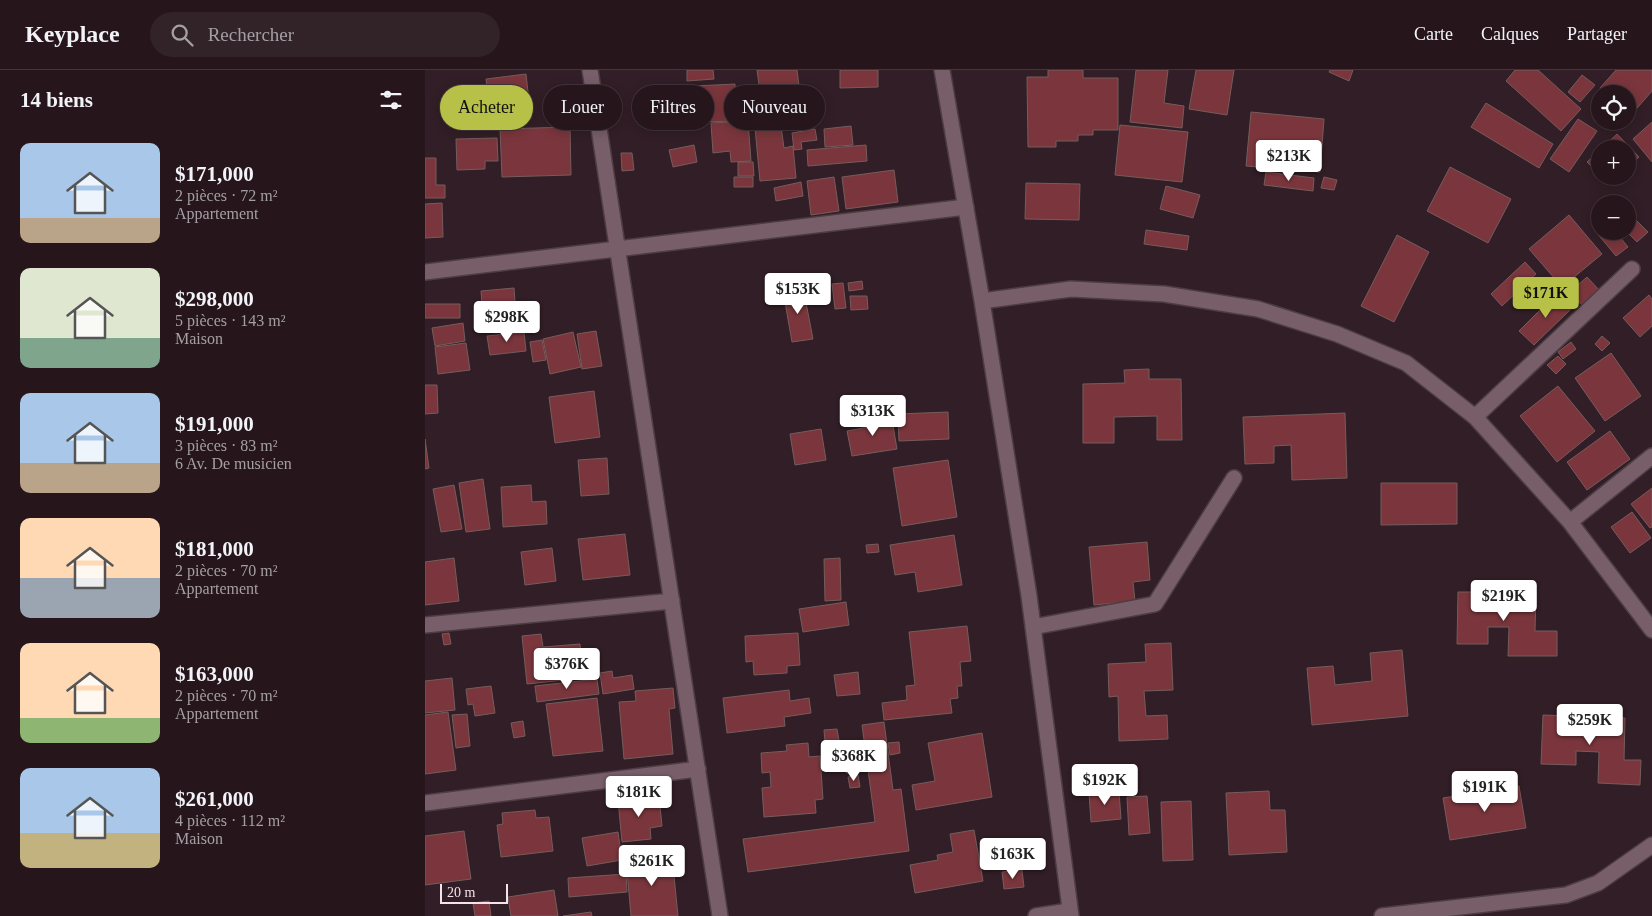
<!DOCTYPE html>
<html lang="fr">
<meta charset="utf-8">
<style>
:root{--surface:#26161c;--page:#322329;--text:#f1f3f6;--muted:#a49fa3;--line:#42353b;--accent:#b7c147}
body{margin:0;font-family:Georgia,serif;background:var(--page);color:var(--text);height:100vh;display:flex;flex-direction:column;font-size:19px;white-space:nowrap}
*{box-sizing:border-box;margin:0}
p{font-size:16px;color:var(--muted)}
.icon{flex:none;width:28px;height:28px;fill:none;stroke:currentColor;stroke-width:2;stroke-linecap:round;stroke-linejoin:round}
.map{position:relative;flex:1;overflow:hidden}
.drawer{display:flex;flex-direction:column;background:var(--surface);width:425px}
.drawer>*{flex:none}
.guide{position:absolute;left:15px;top:15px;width:475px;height:45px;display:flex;gap:10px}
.controls{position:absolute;left:1166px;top:15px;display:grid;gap:10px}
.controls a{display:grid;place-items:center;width:45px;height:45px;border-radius:50%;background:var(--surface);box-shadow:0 2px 12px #0003,0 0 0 1px var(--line);font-size:25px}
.scale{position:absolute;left:15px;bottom:12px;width:68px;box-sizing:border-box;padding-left:5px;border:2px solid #f2e4e9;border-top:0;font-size:14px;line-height:18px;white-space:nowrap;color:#f2e4e9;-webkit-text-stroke:4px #321e26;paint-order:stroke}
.price{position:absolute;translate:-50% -42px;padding:0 11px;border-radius:5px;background:#fff;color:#222;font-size:16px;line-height:32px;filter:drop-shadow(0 1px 2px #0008)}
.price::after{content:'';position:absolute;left:50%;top:30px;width:15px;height:11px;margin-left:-8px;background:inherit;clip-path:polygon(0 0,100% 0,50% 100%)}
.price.current{background:var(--accent);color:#111}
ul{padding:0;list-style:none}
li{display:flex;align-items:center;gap:15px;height:125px;padding:0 20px}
li span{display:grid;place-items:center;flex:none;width:140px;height:100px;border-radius:10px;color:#555}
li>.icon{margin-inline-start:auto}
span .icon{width:60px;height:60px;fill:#fffc;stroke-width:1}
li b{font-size:21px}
h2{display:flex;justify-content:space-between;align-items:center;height:60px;padding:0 20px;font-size:21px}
.pill{padding:0 18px;border-radius:22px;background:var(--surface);box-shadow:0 2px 12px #0003,0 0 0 1px var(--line);font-size:18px;line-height:45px}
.pill.current{background:var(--accent);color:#111}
header{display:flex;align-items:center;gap:30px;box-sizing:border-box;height:70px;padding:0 25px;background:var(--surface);border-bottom:1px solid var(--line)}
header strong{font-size:24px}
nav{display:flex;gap:28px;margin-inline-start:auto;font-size:18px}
.search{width:350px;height:45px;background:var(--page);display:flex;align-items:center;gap:12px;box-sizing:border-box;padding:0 18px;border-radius:28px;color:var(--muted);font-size:19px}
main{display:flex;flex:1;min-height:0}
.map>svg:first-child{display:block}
.building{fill:#7a363c;stroke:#765c5c}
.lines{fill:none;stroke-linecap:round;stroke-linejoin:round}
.minor-casing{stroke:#4d3c43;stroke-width:18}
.minor{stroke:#775e68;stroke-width:15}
</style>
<header>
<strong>Keyplace</strong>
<div class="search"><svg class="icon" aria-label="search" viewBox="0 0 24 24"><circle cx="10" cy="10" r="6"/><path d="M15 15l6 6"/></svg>Rechercher</div>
<nav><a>Carte</a><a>Calques</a><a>Partager</a></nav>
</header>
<main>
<section class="drawer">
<h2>14 biens<svg class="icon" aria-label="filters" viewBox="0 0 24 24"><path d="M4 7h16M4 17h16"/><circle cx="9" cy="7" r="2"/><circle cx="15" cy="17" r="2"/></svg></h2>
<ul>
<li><span style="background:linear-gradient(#a9c7e8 75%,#b9a48a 0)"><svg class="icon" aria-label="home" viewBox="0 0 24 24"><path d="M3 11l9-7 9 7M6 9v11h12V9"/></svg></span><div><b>$171,000</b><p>2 pièces · 72 m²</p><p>Appartement</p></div></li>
<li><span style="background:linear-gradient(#dfe7d0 70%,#7fa58c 0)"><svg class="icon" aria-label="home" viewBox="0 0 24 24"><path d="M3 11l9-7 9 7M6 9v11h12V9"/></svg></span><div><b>$298,000</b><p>5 pièces · 143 m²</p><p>Maison</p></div></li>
<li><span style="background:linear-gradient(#a9c7e8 70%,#b9a48a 0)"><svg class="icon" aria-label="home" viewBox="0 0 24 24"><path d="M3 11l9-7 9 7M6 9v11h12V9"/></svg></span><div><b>$191,000</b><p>3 pièces · 83 m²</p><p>6 Av. De musicien</p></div></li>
<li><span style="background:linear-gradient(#ffd9b3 60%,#9aa5b1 0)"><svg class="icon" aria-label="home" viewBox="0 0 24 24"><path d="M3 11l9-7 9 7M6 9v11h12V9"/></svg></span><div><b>$181,000</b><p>2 pièces · 70 m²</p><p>Appartement</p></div></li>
<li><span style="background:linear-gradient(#ffd9b3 75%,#8fb573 0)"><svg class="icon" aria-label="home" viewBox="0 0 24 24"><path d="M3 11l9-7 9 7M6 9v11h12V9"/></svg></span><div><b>$163,000</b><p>2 pièces · 70 m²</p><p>Appartement</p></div></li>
<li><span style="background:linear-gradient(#a9c7e8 65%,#c2b280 0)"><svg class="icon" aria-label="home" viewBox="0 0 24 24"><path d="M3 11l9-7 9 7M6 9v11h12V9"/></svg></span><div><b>$261,000</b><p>4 pièces · 112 m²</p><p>Maison</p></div></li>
</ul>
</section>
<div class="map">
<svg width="1227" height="846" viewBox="0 0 1227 846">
<rect width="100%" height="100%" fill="#321e26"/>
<path class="building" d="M 262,0 L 288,0 L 289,9 L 262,11 Z
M 332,0 L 372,0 L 378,47 L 339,52 Z
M 415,0 L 453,0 L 453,17 L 415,18 Z
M 623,0 L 658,0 L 658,8 L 693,8 L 693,60 L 668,60 L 668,65 L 653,65 L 653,71 L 631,71 L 631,77 L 603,77 L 602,7 L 623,7 Z
M 711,0 L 743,0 L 739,33 L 759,36 L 757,58 L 705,52 Z
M 771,0 L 809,0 L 802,45 L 764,39 Z
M 905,0 L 928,0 L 924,11 L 904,2 Z
M 1090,0 L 1113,0 L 1156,39 L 1136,61 L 1081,11 Z
M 1191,0 L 1227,0 L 1227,21 L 1206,45 L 1202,42 L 1202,24 L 1181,24 L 1175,18 Z
M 101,4 L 106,49 L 61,54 L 60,45 L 65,45 L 61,9 Z
M 1157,5 L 1170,15 L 1155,32 L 1143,22 Z
M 310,14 L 311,51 L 272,52 L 270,16 Z
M 1061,33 L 1128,74 L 1114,98 L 1046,57 Z
M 826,42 L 899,49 L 895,102 L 821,96 Z
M 1153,49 L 1172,61 L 1144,102 L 1125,89 Z
M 323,51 L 326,91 L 306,92 L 305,81 L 288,83 L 286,53 Z
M 1227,52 L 1227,92 L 1208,69 Z
M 695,55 L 763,62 L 757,112 L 690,105 Z
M 356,56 L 359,78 L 368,76 L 371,108 L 335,111 L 330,58 Z
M 426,56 L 428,75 L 400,77 L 399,59 Z
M 145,57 L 146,105 L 77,107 L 75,59 Z
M 390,59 L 392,70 L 376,72 L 377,79 L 369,80 L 367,63 Z
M 1192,64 L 1214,87 L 1202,98 L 1202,79 L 1176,79 Z
M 72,68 L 73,91 L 60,91 L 60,99 L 32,100 L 31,69 Z
M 269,75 L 272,92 L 248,97 L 244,80 Z
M 441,75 L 442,91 L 383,96 L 382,80 Z
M 1175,80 L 1175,105 L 1162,92 Z
M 196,83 L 207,83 L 209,100 L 197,101 Z
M 0,88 L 11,88 L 11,115 L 20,115 L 20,128 L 0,128 Z
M 313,92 L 328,92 L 329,106 L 313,106 Z
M 1025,97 L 1086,129 L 1063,173 L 1002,141 Z
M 469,100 L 473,132 L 421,139 L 417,107 Z
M 841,102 L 889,108 L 888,121 L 839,115 Z
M 1176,106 L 1194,106 L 1184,115 Z
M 309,107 L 328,107 L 328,117 L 309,117 Z
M 409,107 L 414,141 L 386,145 L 382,111 Z
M 899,107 L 912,110 L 909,120 L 896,118 Z
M 376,112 L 378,126 L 351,131 L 349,118 Z
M 601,113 L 655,114 L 654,150 L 600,149 Z
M 741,116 L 775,125 L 768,148 L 735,139 Z
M 17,133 L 18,167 L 0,168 L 0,134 Z
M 1202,141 L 1223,162 L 1212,172 L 1201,161 L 1202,161 Z
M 1144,145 L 1177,184 L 1137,217 L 1104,179 Z
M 1175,158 L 1175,161 L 1190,161 L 1203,177 L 1191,186 L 1171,162 Z
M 721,160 L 764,166 L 762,180 L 719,174 Z
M 972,165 L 1004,182 L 969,252 L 936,236 Z
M 1100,192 L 1111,204 L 1077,236 L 1066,224 Z
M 1162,207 L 1175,221 L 1158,236 L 1145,222 Z
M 437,211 L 438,219 L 424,221 L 423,213 Z
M 418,213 L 421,238 L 410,239 L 407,214 Z
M 378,217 L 388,269 L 367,272 L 358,221 Z
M 89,218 L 92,259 L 59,262 L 56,221 Z
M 1133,222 L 1148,237 L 1109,275 L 1094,261 Z
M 1224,225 L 1227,229 L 1227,256 L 1215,267 L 1198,248 Z
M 425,226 L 442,226 L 443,239 L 426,240 Z
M 0,234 L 35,234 L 35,248 L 0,248 Z
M 38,253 L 40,271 L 10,276 L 7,258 Z
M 171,261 L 177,296 L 157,299 L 152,264 Z
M 99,262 L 101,281 L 65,285 L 62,266 Z
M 148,262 L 156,297 L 125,304 L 118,269 Z
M 1177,266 L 1185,273 L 1177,281 L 1170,274 Z
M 117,270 L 121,290 L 108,292 L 105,272 Z
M 1146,272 L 1151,279 L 1138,289 L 1133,282 Z
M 41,273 L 45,300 L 13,304 L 10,277 Z
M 1186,283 L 1216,326 L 1180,351 L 1150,308 Z
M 1133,286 L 1141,294 L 1131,304 L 1122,295 Z
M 724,299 L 724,309 L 756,309 L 757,370 L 732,370 L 732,346 L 689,347 L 689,373 L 658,373 L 658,314 L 700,313 L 699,300 Z
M 0,315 L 12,315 L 13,343 L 0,344 Z
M 1133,316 L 1170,361 L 1132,392 L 1095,346 Z
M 169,321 L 175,367 L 130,373 L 124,327 Z
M 523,342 L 524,369 L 474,371 L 473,344 Z
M 920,343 L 922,408 L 867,410 L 866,375 L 849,376 L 849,393 L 820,394 L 818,347 Z
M 466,344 L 472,379 L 427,386 L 422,361 L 444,357 L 443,347 Z
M 396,359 L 401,390 L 370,395 L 365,364 Z
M 1185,361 L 1205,389 L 1162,420 L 1142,392 Z
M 0,369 L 4,398 L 0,399 Z
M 182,388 L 184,424 L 156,426 L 153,390 Z
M 523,390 L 532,447 L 477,456 L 468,398 Z
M 58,409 L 65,459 L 41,462 L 34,413 Z
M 956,413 L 1032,413 L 1032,454 L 956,455 Z
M 29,415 L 37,459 L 16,462 L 8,419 Z
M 106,415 L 107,432 L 121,431 L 122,454 L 78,457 L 76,417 Z
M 1227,418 L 1227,457 L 1225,458 L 1206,434 Z
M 1207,442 L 1226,468 L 1205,483 L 1186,457 Z
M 200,464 L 205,505 L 158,510 L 153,469 Z
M 529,465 L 537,515 L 493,522 L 490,502 L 470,505 L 465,475 Z
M 722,472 L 725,510 L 708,512 L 710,531 L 669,535 L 664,477 Z
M 453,474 L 454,482 L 442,483 L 441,475 Z
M 127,478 L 131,511 L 100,515 L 96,482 Z
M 29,488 L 34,531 L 0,535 L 0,492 Z
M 415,488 L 416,530 L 400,531 L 399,489 Z
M 1033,522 L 1111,522 L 1110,561 L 1132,561 L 1132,586 L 1083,586 L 1084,557 L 1063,557 L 1063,574 L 1032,574 Z
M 421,532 L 424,555 L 378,562 L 374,539 Z
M 542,556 L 546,591 L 535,592 L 537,616 L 532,616 L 533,628 L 525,629 L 527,643 L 459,650 L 457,633 L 482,630 L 481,616 L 490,615 L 484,562 Z
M 24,563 L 26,574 L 19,575 L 17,564 Z
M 373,563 L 375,595 L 362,596 L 362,603 L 329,605 L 328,591 L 321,592 L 320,566 Z
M 116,564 L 118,577 L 155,574 L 158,608 L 102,614 L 97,566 Z
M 746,573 L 748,620 L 719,621 L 721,646 L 742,645 L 743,669 L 694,671 L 693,626 L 684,627 L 683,594 L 721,592 L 720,574 Z
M 977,580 L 983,646 L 887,655 L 882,598 L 908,596 L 910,615 L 947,611 L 945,583 Z
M 187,601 L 188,608 L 207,605 L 209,619 L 178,624 L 175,603 Z
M 433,602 L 435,624 L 412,626 L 409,605 Z
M 27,608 L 30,640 L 0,643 L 0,611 Z
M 172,609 L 174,624 L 112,632 L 110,616 Z
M 66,616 L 70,643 L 50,646 L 48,634 L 43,635 L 41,619 Z
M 248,618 L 250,638 L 244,639 L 248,684 L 199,689 L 194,632 L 211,631 L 210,621 Z
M 364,620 L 365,631 L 384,628 L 386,643 L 359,647 L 360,656 L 302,663 L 298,628 Z
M 172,628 L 178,681 L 128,686 L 121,634 Z
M 23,642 L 31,700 L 0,704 L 0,645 Z
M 42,644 L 45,676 L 31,678 L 27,645 Z
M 1118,645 L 1200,648 L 1199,690 L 1216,690 L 1215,715 L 1173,713 L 1174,682 L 1151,681 L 1151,695 L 1116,694 Z
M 98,651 L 100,666 L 89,668 L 86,653 Z
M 459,652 L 468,720 L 476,719 L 484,781 L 323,802 L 318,769 L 450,752 L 437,655 Z
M 412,659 L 414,671 L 400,672 L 399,660 Z
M 557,663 L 567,727 L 491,740 L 487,715 L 510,711 L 503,673 Z
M 474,672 L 475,683 L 465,685 L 463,673 Z
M 383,673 L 384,687 L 395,686 L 398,729 L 390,730 L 391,743 L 339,747 L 337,718 L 346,717 L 345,702 L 337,703 L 336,683 L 362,681 L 361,675 Z
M 429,695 L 430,703 L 421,703 L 421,696 Z
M 433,705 L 435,717 L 425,718 L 423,707 Z
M 1094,716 L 1101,758 L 1025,770 L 1018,728 Z
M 694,721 L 696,749 L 666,752 L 664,723 Z
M 844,721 L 845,740 L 860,740 L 862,782 L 804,785 L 801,723 Z
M 234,726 L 237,756 L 225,758 L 226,769 L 197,772 L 193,730 Z
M 722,726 L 725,763 L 704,765 L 702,727 Z
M 766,731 L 768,790 L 738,791 L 736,732 Z
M 110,740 L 111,748 L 124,747 L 128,781 L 76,787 L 72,755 L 78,754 L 77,743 Z
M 549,760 L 558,811 L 490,823 L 485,795 L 513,790 L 512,785 L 528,782 L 525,764 Z
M 39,761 L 46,809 L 0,815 L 0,766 Z
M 193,762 L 197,790 L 162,796 L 157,768 Z
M 247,786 L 253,846 L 206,846 L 201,790 Z
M 597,800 L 599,817 L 579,819 L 577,802 Z
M 201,804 L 202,822 L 144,827 L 143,808 Z
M 129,820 L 133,846 L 86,846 L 83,827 Z
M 64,831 L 66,846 L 50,846 L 48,833 Z
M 166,842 L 167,846 L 138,846 Z"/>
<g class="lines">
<defs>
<path id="minor" d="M 165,0 L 295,846
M 517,0 L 557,231 L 604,526 L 646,846
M 0,202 L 541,137
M 557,231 L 646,219 L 739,224 L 833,239 L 912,264 L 981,293 L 1050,347 L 1145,452 L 1227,560
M 1050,347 L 1207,199
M 1145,452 L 1227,386
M 0,555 L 247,531
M 608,557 L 730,534 L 809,408
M 0,733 L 273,699
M 611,846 L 644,841
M 957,846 L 1141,825 L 1173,813 L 1227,775"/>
</defs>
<use href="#minor" class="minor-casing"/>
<use href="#minor" class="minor"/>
</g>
</svg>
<div class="controls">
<a><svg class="icon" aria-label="locate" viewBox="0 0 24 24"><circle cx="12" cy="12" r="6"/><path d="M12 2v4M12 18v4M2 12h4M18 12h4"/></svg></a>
<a>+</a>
<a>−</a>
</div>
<div class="scale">20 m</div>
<b class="price" style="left:864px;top:112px">$213K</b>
<b class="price" style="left:373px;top:245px">$153K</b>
<b class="price current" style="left:1121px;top:249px">$171K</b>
<b class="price" style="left:82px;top:273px">$298K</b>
<b class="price" style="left:448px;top:367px">$313K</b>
<b class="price" style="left:1079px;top:552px">$219K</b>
<b class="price" style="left:142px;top:620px">$376K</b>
<b class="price" style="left:1165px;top:676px">$259K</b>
<b class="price" style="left:429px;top:712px">$368K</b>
<b class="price" style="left:680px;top:736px">$192K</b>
<b class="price" style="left:1060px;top:743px">$191K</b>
<b class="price" style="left:214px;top:748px">$181K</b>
<b class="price" style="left:588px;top:810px">$163K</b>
<b class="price" style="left:227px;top:817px">$261K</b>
<div class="guide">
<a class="pill current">Acheter</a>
<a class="pill">Louer</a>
<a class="pill">Filtres</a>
<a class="pill">Nouveau</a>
</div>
</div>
</main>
